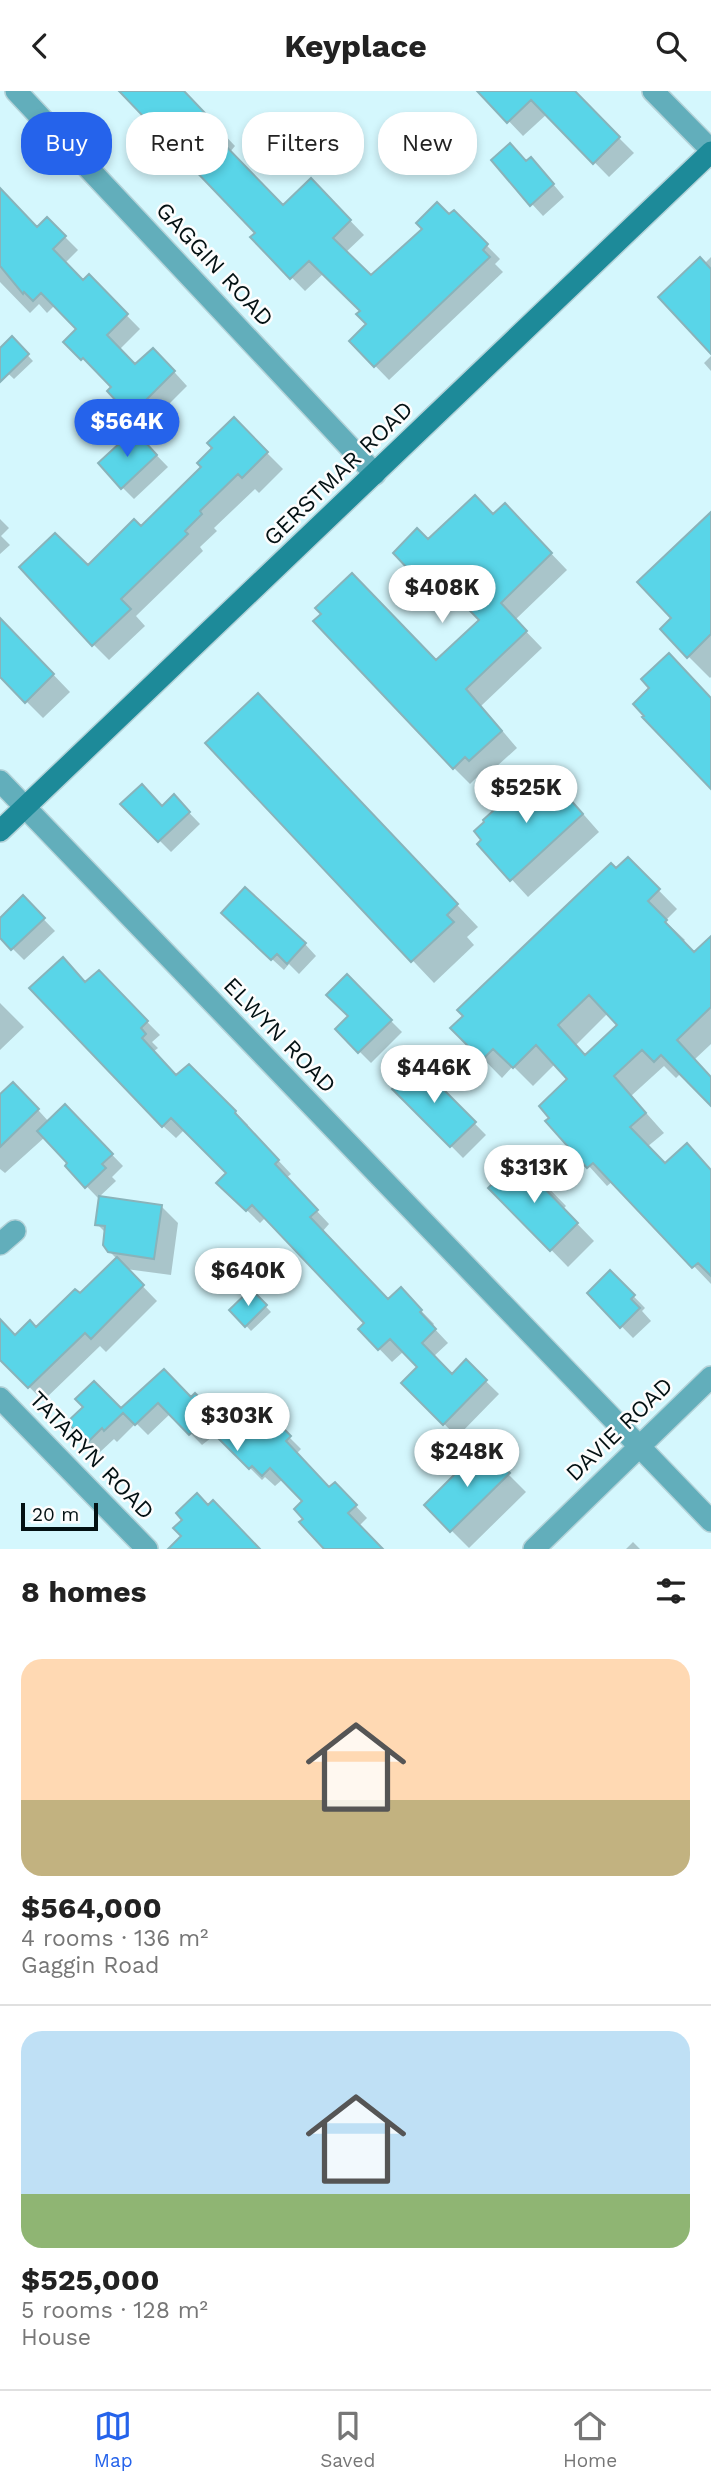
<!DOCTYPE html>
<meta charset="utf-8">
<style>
:root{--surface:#fff;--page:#f6f6f6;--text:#222;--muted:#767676;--line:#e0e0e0;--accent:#2563eb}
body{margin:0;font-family:"Work Sans",sans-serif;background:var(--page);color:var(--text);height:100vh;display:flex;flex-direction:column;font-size:26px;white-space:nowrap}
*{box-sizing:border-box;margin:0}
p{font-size:23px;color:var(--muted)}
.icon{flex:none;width:38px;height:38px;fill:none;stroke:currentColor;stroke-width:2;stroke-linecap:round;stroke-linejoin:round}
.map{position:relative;height:1458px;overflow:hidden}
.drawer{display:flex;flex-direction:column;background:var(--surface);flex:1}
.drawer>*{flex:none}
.guide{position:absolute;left:21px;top:21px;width:670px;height:63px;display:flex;gap:14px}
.scale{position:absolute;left:21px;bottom:18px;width:77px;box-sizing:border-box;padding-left:7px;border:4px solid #031113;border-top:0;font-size:19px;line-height:24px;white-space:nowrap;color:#031113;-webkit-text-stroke:5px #fdfdfd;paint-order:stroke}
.price{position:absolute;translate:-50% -60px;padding:0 16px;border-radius:24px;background:#fff;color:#222;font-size:23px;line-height:46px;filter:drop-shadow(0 2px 4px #0008)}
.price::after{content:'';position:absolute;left:50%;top:42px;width:21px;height:16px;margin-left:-10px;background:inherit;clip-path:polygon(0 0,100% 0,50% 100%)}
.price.selected{background:var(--accent);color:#fff}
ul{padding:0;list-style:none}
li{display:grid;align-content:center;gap:14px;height:371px;padding:0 21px}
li+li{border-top:2px solid var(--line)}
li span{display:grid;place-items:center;height:217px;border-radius:21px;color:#555}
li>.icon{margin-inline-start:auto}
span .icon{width:126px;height:126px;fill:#fffc;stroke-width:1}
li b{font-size:30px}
h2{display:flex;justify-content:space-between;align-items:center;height:84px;padding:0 21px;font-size:30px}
.pill{padding:0 24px;border-radius:28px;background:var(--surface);box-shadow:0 4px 10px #0003;font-size:24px;line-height:63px}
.pill.selected{background:var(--accent);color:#fff}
header{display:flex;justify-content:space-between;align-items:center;height:91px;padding:0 21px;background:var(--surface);font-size:32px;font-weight:700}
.tabs{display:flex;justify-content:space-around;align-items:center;height:98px;border-top:2px solid var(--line);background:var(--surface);font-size:19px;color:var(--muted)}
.tabs a{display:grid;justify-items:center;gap:4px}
.tabs .selected{color:var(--accent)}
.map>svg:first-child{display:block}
.shadow{fill:#0003;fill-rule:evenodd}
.building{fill:#59d5e8;stroke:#89b3ba;stroke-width:2;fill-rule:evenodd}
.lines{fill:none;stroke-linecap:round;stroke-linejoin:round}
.street-casing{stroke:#b3d2d8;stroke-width:24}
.secondary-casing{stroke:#b3d2d8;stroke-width:24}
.street{stroke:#62aebb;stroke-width:21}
.secondary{stroke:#1d8a99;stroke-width:21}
.labels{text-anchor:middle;stroke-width:5;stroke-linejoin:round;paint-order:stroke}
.street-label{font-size:23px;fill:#031113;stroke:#fdfdfd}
</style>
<header><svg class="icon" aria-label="back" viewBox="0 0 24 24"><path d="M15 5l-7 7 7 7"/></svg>Keyplace<svg class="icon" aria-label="search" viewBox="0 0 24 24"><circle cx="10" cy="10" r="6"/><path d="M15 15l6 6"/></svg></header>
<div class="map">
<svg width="711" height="1458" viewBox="0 0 711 1458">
<rect width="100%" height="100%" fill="#d4f7fd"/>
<path class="shadow" d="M 118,0 L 172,0 L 201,19 L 235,55 L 230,61 L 284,116 L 311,89 L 364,144 L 345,162 L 371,186 L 454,121 L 500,168 L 495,173 L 503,181 L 389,289 L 351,250 L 369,233 L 362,220 L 324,182 L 305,200 L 252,146 L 257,142 L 136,15 L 135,17 Z
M 480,0 L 572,0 L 634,62 L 609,86 L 547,23 L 523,45 Z
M 542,80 L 564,106 L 543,125 L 532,113 Z
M 0,99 L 37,138 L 47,128 L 78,159 L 65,172 L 83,191 L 89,186 L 140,238 L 119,259 L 135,276 L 166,272 L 187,295 L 145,337 L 109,300 L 114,296 L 66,251 L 79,238 L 55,214 L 47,222 L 39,213 L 30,222 L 0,191 Z
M 711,166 L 711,229 L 704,173 Z
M 12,248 L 33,270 L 14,288 L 0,275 L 0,259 Z
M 711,265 L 711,280 L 704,272 Z
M 234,329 L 283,378 L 259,402 L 255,398 L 214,437 L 217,440 L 200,456 L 203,460 L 136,525 L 145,535 L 109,569 L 93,553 L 88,476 L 141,437 L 204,376 Z
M 134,341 L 168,376 L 134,408 L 122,396 Z
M 711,423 L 711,586 L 710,587 L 688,565 L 674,527 Z
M 494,425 L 520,430 L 567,479 L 515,529 L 542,557 L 481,615 L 517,657 L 486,685 L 482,681 L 470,693 L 454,677 L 437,572 L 481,529 L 453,500 L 442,510 L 426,494 L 428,450 Z
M 0,428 L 9,437 L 1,445 L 10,454 L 0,463 Z
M 0,528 L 70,601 L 43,627 L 0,584 Z
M 279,626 L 478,836 L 467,846 L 474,854 L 434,892 L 207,652 Z
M 542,692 L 570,708 L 599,741 L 528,806 L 479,753 Z
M 174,706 L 200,733 L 171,761 L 123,713 L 162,717 Z
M 628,768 L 677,818 L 665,830 L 685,849 L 682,851 L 694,863 L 711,855 L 711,953 L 694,969 L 711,987 L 711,1013 L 681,982 L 676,987 L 664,975 L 631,1005 L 664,1042 L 647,1056 L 665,1074 L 711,1080 L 711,1193 L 613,1090 L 607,1095 L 548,1030 L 569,988 L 555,973 L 533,995 L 513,975 L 502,987 L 453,937 ZM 608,922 L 619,934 L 586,966 L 576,954 Z
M 23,807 L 55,840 L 24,869 L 0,845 L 0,829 Z
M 235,834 L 305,853 L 316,865 L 299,883 L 289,873 L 284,879 Z
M 98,881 L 160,944 L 152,951 L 158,957 L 153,961 L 177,986 L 189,975 L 248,1034 L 247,1036 L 291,1083 L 286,1087 L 329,1133 L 322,1141 L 388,1211 L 401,1199 L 434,1233 L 432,1235 L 448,1252 L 433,1266 L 452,1285 L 466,1271 L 499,1303 L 457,1346 L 404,1292 L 420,1276 L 404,1260 L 392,1271 L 360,1238 L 366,1232 L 266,1126 L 260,1132 L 219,1092 L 229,1082 L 185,1038 L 176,1047 L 163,1035 Z
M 347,886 L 402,941 L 371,972 L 337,938 L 350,925 Z
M 0,912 L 24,936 L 0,959 Z
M 418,975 L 486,1044 L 463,1067 L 395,998 Z
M 0,1005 L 30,1010 L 49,1031 L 65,1015 L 123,1075 L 112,1086 L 116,1090 L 98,1107 L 67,1075 L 70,1072 L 45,1046 L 5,1082 L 0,1078 Z
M 529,1077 L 566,1115 L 563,1118 L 594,1150 L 568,1176 L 491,1097 L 523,1083 Z
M 161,1115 L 178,1132 L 171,1184 L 126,1178 L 157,1210 L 106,1261 L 100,1255 L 43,1310 L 0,1266 L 0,1235 L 15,1246 L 36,1238 L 80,1205 L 117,1168 L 109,1160 L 106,1142 L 97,1133 Z
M 610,1181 L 645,1217 L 642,1220 L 651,1230 L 633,1247 L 589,1202 Z
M 251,1200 L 271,1221 L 251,1240 L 232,1219 Z
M 164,1281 L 191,1309 L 245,1346 L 267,1324 L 301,1358 L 296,1363 L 329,1398 L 335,1393 L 367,1427 L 359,1435 L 381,1458 L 326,1458 L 305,1428 L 304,1410 L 283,1388 L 275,1395 L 265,1386 L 262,1389 L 216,1343 L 202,1354 L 171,1322 L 148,1344 L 136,1332 L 117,1351 L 114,1348 L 99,1362 L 69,1331 L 121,1319 Z
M 483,1358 L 526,1401 L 469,1457 L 426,1414 Z
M 633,1451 L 640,1458 L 626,1458 Z"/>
<path class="building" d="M 119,0 L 184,0 L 223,41 L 217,46 L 283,114 L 311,87 L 351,129 L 333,147 L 371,184 L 422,138 L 416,132 L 437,111 L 449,123 L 454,119 L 488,153 L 483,159 L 490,166 L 374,276 L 349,250 L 366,233 L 356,223 L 360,220 L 309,170 L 290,188 L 250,146 L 255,142 Z
M 477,0 L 575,0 L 620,46 L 593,73 L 531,9 L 507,32 Z
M 510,52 L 526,70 L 531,66 L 554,93 L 530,115 L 491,69 Z
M 0,97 L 37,136 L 47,126 L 66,145 L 53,158 L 83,189 L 89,183 L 128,223 L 107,244 L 135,273 L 153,257 L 175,280 L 130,325 L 107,300 L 111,296 L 83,267 L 81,269 L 63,251 L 76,238 L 41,202 L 33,210 L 24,201 L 23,203 L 0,175 Z
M 700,166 L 711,178 L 711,263 L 658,206 Z
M 12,245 L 29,263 L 0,291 L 0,257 Z
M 234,326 L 268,361 L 242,387 L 238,383 L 200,420 L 202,423 L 185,440 L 188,443 L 121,508 L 131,518 L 92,555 L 19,476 L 55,442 L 88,474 L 134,428 L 141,435 L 201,376 L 197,372 L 212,357 L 207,352 Z
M 134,339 L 157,364 L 121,398 L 98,372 Z
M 475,404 L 493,423 L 505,412 L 552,462 L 501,512 L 527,540 L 466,598 L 502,640 L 469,670 L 465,666 L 453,678 L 313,530 L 321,523 L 315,517 L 352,482 L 436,569 L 479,529 L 436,485 L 425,496 L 393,462 L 417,437 L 428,448 Z
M 711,421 L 711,543 L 687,567 L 660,538 L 671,527 L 637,491 Z
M 0,527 L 54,583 L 25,612 L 0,586 Z
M 669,562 L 711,607 L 711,698 L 642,626 L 644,625 L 633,613 L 649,597 L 641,588 Z
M 258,602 L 458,813 L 447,824 L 454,831 L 411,871 L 205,652 Z
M 535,682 L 542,691 L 546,687 L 550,691 L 553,689 L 583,723 L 510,790 L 477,753 L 481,749 L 474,740 L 484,731 L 483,729 Z
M 142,693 L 162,715 L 174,703 L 190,721 L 158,751 L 120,713 Z
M 628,766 L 660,798 L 648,810 L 667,829 L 665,831 L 694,861 L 711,845 L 711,916 L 677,949 L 711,986 L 711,1015 L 661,964 L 654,971 L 642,959 L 614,985 L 646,1022 L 630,1036 L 665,1072 L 687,1052 L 711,1079 L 711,1185 L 698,1172 L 692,1177 L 593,1072 L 587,1077 L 545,1030 L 549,1027 L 539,1015 L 567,988 L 536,954 L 513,977 L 493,958 L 482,969 L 450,937 L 463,925 L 457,919 L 481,896 L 611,772 L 616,777 ZM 589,904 L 617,934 L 585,964 L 558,934 Z
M 245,796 L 306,852 L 287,873 L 277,863 L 271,869 L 221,822 Z
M 23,804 L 45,827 L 11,859 L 0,847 L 0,827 Z
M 63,866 L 85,891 L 99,879 L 148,930 L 141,937 L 146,943 L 142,947 L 176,984 L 189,973 L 236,1020 L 235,1022 L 279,1069 L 275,1073 L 318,1119 L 310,1126 L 388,1208 L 401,1196 L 422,1219 L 420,1221 L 436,1238 L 422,1252 L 452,1283 L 466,1268 L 487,1289 L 443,1334 L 401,1292 L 417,1276 L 390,1248 L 378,1259 L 358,1238 L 364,1232 L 252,1114 L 246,1120 L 216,1092 L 226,1082 L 171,1027 L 162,1036 L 29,897 Z
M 347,883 L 392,929 L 358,962 L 335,938 L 348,925 L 326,904 Z
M 418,973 L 476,1031 L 450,1056 L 392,998 Z
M 13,991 L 39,1018 L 0,1056 L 0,1003 Z
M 65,1013 L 113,1063 L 102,1073 L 106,1077 L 85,1097 L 65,1075 L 67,1072 L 37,1040 Z
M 514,1072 L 523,1081 L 529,1075 L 551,1097 L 547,1100 L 578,1132 L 550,1160 L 488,1097 Z
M 99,1105 L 162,1114 L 154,1168 L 108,1161 L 103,1154 L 105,1135 L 95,1134 Z
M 117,1166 L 144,1194 L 91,1248 L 85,1242 L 28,1297 L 0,1269 L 0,1228 L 15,1244 L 30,1229 L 36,1236 L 75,1198 L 80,1202 Z
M 610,1179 L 635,1204 L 631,1208 L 640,1217 L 620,1237 L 587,1202 Z
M 251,1198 L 267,1214 L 245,1236 L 229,1219 Z
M 164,1278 L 191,1306 L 195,1302 L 205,1312 L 210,1308 L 245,1344 L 267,1321 L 291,1345 L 286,1350 L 329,1396 L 335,1391 L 357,1414 L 348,1422 L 383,1458 L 324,1458 L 299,1431 L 303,1428 L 294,1418 L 302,1410 L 270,1377 L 262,1385 L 252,1375 L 249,1378 L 203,1332 L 189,1344 L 158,1312 L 135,1334 L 123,1322 L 104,1340 L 102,1337 L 87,1352 L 67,1331 L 83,1316 L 75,1308 L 94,1290 L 121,1317 Z
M 483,1355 L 510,1382 L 450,1441 L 424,1414 Z
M 197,1402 L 208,1414 L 213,1409 L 260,1458 L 168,1458 L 181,1445 L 173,1437 L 182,1429 L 176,1422 Z"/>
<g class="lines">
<defs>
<path id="street" d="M 16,0 L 375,383
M 653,0 L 711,59
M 0,690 L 711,1430
M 0,1153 L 15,1140
M 0,1307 L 147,1458
M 534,1458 L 711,1286"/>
<path id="secondary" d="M 0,740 L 711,61"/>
</defs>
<use href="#street" class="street-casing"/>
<use href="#secondary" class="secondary-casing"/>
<use href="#street" class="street"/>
<use href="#secondary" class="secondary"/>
</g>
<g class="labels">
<g class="street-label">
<text transform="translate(215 173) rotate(47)" y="8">GAGGIN ROAD</text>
<text transform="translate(338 382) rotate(-44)" y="8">GERSTMAR ROAD</text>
<text transform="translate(280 944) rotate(46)" y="8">ELWYN ROAD</text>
<text transform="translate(619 1338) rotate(-44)" y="8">DAVIE ROAD</text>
<text transform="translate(92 1364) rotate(46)" y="8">TATARYN ROAD</text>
</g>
</g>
</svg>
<div class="scale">20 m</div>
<b class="price selected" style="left:127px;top:368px">$564K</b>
<b class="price" style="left:442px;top:534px">$408K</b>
<b class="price" style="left:526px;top:734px">$525K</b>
<b class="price" style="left:434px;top:1014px">$446K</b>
<b class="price" style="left:534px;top:1114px">$313K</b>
<b class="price" style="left:248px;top:1217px">$640K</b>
<b class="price" style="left:237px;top:1362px">$303K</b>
<b class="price" style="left:467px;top:1398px">$248K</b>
<div class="guide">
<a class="pill selected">Buy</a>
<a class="pill">Rent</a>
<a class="pill">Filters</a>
<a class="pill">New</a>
</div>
</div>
<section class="drawer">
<h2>8 homes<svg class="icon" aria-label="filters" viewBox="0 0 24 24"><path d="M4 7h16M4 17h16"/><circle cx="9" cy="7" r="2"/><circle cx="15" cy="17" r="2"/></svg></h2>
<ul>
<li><span style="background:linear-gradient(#ffd9b3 65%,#c2b280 0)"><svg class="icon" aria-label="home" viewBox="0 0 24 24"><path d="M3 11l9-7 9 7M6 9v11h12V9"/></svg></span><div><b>$564,000</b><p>4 rooms · 136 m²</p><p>Gaggin Road</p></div></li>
<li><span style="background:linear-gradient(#bfe0f5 75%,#8fb573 0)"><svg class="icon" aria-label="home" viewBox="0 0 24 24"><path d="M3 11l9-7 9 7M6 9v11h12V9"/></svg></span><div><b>$525,000</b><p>5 rooms · 128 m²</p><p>House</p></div></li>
</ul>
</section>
<nav class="tabs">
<a class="selected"><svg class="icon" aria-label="map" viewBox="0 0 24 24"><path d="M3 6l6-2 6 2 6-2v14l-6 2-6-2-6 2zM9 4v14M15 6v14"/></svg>Map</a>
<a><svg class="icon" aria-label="saved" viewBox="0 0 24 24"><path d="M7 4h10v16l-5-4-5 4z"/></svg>Saved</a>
<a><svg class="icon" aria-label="home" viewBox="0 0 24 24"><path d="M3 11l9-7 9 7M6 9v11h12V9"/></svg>Home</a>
</nav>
